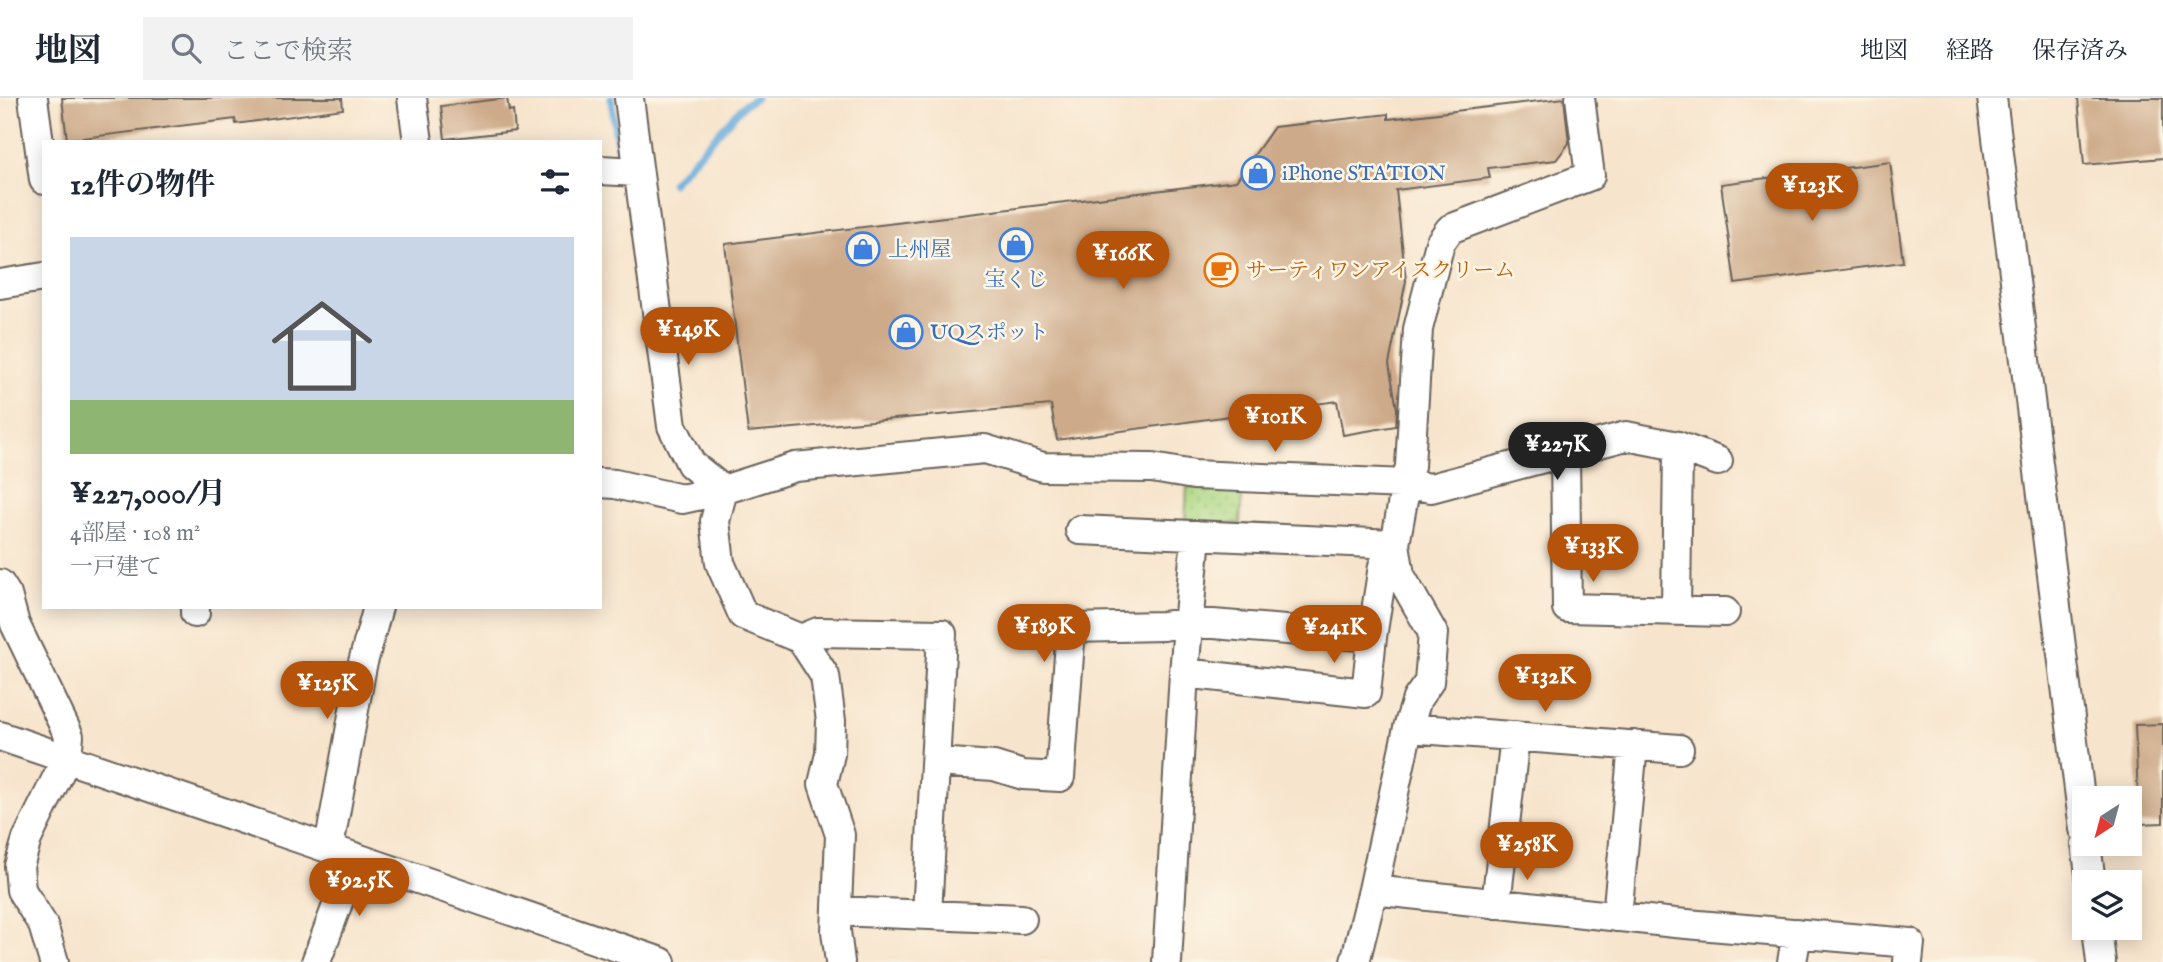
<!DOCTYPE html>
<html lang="ja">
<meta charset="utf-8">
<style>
:root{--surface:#fff;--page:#f2f2f3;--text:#1f2937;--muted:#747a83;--line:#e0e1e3;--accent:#b45309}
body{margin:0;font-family:"IM FELL English","Noto Serif JP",serif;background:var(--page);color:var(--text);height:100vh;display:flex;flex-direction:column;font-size:26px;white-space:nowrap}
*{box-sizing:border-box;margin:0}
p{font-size:23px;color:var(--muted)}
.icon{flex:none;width:38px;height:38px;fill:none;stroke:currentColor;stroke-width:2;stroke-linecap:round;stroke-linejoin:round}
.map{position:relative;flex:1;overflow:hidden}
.drawer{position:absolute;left:42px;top:42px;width:560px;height:469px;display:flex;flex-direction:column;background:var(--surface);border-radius:0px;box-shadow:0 4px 18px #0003}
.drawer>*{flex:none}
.needle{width:46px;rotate:216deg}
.buttons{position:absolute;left:2072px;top:688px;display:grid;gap:14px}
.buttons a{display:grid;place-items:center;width:70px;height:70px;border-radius:0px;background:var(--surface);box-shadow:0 4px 18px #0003;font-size:35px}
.price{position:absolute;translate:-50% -60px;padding:0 16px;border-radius:24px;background:var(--accent);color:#fff;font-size:23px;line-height:46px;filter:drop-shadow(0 2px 4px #0008)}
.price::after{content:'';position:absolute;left:50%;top:42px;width:21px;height:16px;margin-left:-10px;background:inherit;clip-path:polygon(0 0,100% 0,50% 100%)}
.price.selected{background:#222;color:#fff}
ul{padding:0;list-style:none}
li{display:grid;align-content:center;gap:14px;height:371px;padding:0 28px}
li span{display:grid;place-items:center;height:217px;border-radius:0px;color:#555}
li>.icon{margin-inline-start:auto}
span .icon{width:126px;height:126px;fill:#fffc;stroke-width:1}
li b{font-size:30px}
h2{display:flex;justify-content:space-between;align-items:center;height:84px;padding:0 28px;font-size:30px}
header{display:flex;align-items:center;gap:42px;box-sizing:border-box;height:98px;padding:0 35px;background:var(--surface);border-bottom:2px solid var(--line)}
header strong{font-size:33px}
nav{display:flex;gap:38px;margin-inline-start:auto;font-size:24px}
.search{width:490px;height:63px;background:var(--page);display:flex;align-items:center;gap:18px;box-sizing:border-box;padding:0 24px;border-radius:0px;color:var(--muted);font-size:26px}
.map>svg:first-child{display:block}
.park{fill:url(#park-dots);stroke:#647a50;stroke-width:2}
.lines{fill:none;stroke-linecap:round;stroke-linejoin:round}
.stream{stroke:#65abdb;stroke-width:7}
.building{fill:#cdaa89}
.minor-casing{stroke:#69625a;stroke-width:32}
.minor{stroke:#fff;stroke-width:28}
.labels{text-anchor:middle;stroke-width:5;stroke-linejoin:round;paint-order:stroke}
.shop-label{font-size:21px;fill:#366cbe;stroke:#fcf5e5;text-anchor:start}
.food-label{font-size:21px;fill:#c56008;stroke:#fcf5e5;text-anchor:start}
</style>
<header>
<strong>地図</strong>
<div class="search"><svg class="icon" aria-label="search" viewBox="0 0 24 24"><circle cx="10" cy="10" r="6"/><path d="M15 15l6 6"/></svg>ここで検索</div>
<nav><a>地図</a><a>経路</a><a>保存済み</a></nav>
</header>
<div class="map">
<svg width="2163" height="864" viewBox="0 0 2163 864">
<defs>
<pattern id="park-dots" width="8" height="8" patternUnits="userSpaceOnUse" patternTransform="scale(1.75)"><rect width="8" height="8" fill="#abd783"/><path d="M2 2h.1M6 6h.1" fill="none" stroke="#93b871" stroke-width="1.8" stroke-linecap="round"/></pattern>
</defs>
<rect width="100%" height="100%" fill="#fcf5e5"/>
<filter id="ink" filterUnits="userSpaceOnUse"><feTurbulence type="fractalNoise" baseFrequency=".0143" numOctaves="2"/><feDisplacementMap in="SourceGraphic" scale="14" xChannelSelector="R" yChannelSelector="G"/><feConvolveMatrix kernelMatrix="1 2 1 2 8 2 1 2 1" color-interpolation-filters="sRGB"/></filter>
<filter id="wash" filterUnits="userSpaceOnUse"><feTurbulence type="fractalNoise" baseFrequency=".00686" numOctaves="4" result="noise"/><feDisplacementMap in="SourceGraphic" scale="28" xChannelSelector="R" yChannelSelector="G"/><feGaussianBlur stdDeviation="1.57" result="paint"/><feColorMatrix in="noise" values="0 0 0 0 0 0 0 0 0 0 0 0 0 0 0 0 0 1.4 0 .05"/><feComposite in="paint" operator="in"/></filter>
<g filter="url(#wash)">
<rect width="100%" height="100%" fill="#f7e4cc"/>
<path class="park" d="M 1187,389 L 1242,392 L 1240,426 L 1185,424 Z"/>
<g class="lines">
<path class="stream" d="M 611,0 L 619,62
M 672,85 L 745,6 L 756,0"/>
</g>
<g id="blocks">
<path class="building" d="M 62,0 L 342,0 L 343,11 L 236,26 L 235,21 L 67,42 Z
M 507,0 L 509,13 L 513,12 L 515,33 L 445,41 L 441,8 Z
M 1564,0 L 1569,45 L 1556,62 L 1488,70 L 1490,80 L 1396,92 L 1406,183 L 1389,266 L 1397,311 L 1396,328 L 1343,337 L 1337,303 L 1057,342 L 1051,307 L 748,334 L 725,146 L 1236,83 L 1274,29 L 1388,16 L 1388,21 Z
M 2078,0 L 2163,0 L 2163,60 L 2084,67 Z
M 1890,64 L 1903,164 L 1735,186 L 1721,86 Z
M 2163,626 L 2163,725 L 2139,726 L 2135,627 Z"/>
</g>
</g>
<g filter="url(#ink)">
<use href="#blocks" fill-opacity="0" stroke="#69625a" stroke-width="2"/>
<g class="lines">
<defs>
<path id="minor" d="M 33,0 L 44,82
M 412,0 L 418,44
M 629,0 L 672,328 L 691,366 L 723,392
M 1992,0 L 2084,731
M 600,72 L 638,74
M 0,186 L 44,179
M 1565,357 L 1567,510 L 1725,514
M 600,385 L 615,386 L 682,401 L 723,392 L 795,369 L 985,351 L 1043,369 L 1152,370 L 1194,377 L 1406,386 L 1410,368 L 1418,231 L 1440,145 L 1450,131 L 1590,78 L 1580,0
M 723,392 L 715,423 L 720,465 L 743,517 L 801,541 L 818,534 L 942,536 L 927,817
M 1080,432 L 1395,446 L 1383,468 L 1372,539 L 1366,595 L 1184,575
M 0,486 L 7,497 L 15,526 L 69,638 L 67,659 L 27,741 L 19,768 L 21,792 L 43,827 L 54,864
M 1676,512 L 1678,348
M 195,515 L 195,509
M 801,541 L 825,578 L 831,623 L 830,656 L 823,686 L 840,737 L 836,833 L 840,864
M 1408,630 L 1679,651
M 0,638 L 661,864
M 937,664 L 994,668 L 1023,677 L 1060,679 L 1071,530 L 1163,528 L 1189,524 L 1372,539
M 2086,746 L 2091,784
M 329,749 L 362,568 L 378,509
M 1373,792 L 1675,825 L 1910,845 L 1908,864
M 1496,806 L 1515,638
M 837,813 L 1022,821
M 1617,819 L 1633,647
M 2097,830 L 2101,864
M 316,864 L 355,759
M 1167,864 L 1184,575 L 1196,437
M 1355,864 L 1373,792 L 1408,630 L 1417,601 L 1429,584 L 1433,535 L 1400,477 L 1395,446 L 1406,386 L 1431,390 L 1626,338 L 1678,348 L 1718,363
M 1792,864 L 1797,835"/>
</defs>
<use href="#minor" class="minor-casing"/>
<use href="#minor" class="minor"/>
</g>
</g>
<defs>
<symbol id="shop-ring" viewBox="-11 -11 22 22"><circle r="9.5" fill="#fcf5e5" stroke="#3f7fe0" stroke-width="1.5"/><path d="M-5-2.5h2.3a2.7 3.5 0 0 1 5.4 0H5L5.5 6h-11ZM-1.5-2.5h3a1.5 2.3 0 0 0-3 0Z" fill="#3f7fe0"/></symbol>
<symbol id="cafe-ring" viewBox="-11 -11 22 22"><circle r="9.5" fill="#fcf5e5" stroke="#e8710a" stroke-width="1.5"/><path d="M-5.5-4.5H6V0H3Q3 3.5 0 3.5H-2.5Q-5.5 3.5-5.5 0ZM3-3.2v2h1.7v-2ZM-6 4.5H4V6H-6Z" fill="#e8710a"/></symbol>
</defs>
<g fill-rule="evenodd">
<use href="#shop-ring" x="1239" y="56" width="38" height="38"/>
<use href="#shop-ring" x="997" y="128" width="38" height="38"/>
<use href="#shop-ring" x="844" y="132" width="38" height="38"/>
<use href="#cafe-ring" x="1202" y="153" width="38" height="38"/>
<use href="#shop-ring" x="887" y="215" width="38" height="38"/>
</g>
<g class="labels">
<g class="shop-label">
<text x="1282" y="82">iPhone STATION</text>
<text x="888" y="158">上州屋</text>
<text x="1016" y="188" text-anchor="middle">宝くじ</text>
<text x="930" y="241">UQスポット</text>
</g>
<g class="food-label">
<text x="1246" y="179">サーティワンアイスクリーム</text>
</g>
</g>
</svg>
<div class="buttons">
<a><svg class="needle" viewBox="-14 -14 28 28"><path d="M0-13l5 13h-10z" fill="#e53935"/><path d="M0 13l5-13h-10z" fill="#747a83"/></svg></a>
<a><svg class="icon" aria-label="layers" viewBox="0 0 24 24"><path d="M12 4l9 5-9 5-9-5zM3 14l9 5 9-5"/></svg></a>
</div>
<b class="price" style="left:1812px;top:125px">¥123K</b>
<b class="price" style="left:1123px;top:193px">¥166K</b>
<b class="price" style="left:688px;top:269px">¥149K</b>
<b class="price" style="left:1275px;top:356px">¥101K</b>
<b class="price selected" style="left:1557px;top:384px">¥227K</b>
<b class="price" style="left:1593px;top:486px">¥133K</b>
<b class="price" style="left:1044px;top:566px">¥189K</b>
<b class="price" style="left:1334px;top:567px">¥241K</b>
<b class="price" style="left:1545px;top:616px">¥132K</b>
<b class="price" style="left:327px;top:623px">¥125K</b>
<b class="price" style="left:1527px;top:784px">¥258K</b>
<b class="price" style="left:359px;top:820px">¥92.5K</b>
<section class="drawer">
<h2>12件の物件<svg class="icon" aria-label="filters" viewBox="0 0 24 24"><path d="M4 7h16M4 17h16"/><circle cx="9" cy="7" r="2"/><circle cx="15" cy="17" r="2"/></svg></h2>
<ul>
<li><span style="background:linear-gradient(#c9d6e8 75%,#8fb573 0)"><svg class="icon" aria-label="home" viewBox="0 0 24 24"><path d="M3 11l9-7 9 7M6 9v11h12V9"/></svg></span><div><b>¥227,000/月</b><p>4部屋 · 108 m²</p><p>一戸建て</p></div></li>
</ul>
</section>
</div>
